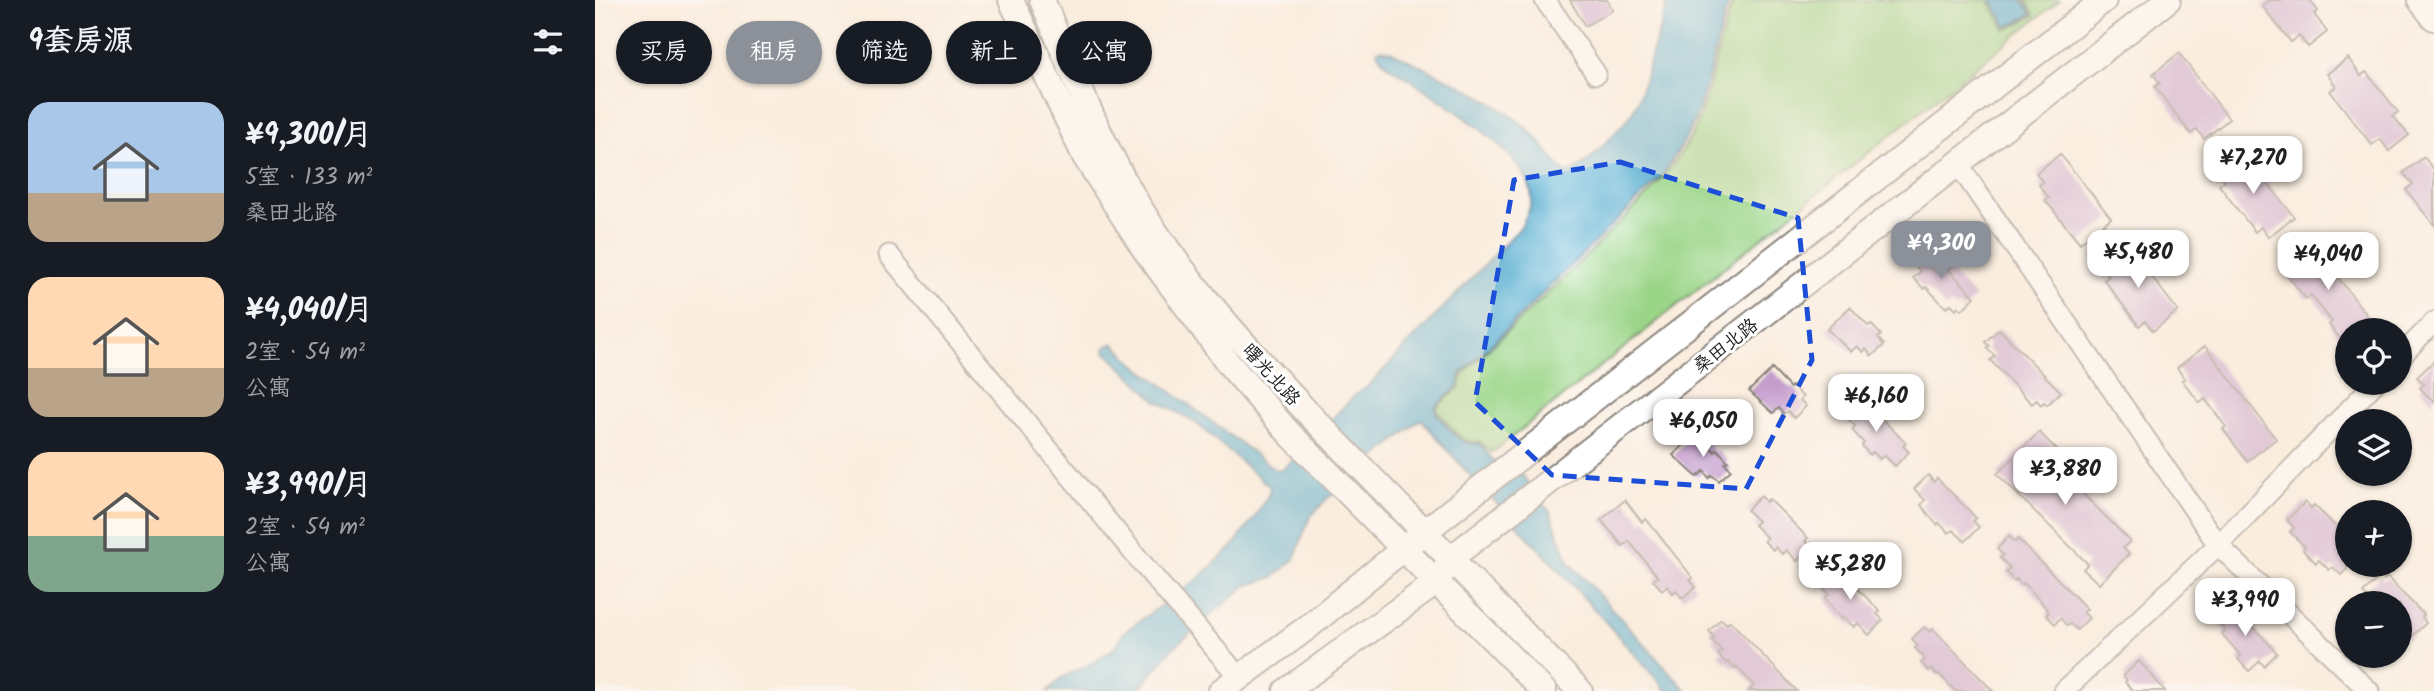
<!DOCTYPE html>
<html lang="zh">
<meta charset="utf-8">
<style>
:root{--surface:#171b24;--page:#242831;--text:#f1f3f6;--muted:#9ea1a6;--accent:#8c9099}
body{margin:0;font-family:Kalam,"LXGW WenKai TC",sans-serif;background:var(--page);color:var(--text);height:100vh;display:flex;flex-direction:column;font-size:26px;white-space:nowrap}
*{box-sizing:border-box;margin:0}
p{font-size:23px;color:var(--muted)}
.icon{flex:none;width:38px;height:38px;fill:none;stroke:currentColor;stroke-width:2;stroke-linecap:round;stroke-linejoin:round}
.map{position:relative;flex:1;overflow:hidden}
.sheet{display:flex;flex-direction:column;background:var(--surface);width:595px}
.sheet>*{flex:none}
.guide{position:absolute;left:21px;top:21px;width:665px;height:63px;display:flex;gap:14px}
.tools{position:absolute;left:1740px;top:318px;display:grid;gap:14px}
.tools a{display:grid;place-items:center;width:77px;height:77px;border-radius:50%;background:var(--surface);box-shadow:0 2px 5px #0004;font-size:35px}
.price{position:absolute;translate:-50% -60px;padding:0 16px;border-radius:14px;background:#fff;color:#222;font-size:23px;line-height:46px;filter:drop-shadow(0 2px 4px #0008)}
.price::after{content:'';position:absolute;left:50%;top:42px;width:21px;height:16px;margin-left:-10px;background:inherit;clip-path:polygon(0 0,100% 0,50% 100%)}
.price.active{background:var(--accent);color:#fff}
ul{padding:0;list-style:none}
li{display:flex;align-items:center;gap:21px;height:175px;padding:0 28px}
li span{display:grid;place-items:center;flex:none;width:196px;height:140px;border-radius:21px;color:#555}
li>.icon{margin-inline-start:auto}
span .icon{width:84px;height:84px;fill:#fffc;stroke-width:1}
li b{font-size:30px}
h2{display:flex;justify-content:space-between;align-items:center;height:84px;padding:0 28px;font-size:30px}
.pill{padding:0 24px;border-radius:32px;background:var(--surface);box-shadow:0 2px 5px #0004;font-size:24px;line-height:63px}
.pill.active{background:var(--accent);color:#fff}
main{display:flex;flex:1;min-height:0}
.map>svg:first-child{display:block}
.green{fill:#9bd588;stroke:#5c7852;stroke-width:2}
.water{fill:#51aace;stroke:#366375;stroke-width:2}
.building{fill:#c59dcd}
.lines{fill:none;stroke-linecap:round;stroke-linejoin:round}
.minor-casing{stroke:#8b847d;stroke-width:23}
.major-casing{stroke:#8b847d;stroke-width:28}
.minor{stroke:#fff;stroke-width:19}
.major{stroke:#fff;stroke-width:24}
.marked{fill:none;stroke:#1d4ed8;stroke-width:5;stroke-dasharray:14 9;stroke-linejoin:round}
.labels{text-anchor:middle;stroke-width:6;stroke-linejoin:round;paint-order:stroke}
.street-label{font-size:19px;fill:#1c1c1c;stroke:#fff}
</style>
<main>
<section class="sheet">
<h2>9套房源<svg class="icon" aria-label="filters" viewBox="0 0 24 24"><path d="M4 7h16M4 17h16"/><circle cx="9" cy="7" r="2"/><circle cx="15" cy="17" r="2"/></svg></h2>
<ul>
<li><span style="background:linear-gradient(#a9c7e8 65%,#b9a48a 0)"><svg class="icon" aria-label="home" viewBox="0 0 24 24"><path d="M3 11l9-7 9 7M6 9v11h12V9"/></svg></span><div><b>¥9,300/月</b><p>5室 · 133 m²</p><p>桑田北路</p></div></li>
<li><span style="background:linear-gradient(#ffd9b3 65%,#b9a48a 0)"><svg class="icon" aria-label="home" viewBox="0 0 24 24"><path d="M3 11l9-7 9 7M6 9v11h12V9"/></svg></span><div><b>¥4,040/月</b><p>2室 · 54 m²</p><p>公寓</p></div></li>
<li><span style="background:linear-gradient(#ffd9b3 60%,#7fa58c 0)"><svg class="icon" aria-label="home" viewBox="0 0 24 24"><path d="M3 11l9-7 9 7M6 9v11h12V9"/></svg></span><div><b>¥3,990/月</b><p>2室 · 54 m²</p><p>公寓</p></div></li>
</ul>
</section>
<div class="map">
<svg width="1839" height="691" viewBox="0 0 1839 691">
<rect width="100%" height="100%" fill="#fff"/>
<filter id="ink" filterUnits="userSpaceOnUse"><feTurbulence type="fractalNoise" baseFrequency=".0143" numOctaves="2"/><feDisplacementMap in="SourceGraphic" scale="14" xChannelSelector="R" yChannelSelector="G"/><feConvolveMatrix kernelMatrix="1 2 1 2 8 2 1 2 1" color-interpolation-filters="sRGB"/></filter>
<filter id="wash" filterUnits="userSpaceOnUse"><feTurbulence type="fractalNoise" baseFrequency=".00686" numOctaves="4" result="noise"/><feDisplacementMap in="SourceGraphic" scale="28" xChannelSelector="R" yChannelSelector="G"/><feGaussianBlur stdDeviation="1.57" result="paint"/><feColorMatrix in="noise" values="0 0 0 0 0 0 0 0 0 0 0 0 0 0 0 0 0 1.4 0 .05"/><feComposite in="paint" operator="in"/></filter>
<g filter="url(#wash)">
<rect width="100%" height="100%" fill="#faedde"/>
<path class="green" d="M 1139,0 L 1393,0 L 1411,30 L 1440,15 L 1431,0 L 1465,0 L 902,449 L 896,452 L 884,441 C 867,447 854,424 843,412 L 842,407 L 864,388 L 868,374 C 916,328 964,284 1010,237 C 1043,205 1077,174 1098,132 C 1118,90 1121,42 1139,0 Z"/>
<path class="water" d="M 1073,0 L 1135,0 C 1121,36 1117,75 1103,111 C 1094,136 1080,157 1065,178 L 865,375 L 865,384 L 840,407 L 841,413 C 852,425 865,449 884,443 L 898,460 L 928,476 L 955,512 L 974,562 L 1092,691 L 1072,691 L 965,571 L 870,470 L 826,419 L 732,499 L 715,517 L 699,560 L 679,577 L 651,586 L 624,608 L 577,649 L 543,691 L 453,691 L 468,677 L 499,662 L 518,649 L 529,632 L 603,579 L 637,547 L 659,518 L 673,495 L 675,487 L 601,423 L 562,401 L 510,352 L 510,347 L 518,343 L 541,365 L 681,470 L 688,469 L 760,395 L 772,387 L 925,228 C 931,217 938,206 936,192 C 930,152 846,101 814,79 C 803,72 786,64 782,51 L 785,49 L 795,51 C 843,75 897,95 936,132 C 949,144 958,161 971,173 L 978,172 L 997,157 L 1034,118 L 1043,101 Z
M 1396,0 L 1428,0 L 1437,14 L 1412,27 Z"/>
<g id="blocks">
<path class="building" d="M 975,0 L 1012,0 L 1018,10 L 990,26 Z
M 1675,0 L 1715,0 L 1723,11 L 1719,14 L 1732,32 L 1713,47 L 1704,36 L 1696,42 L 1667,6 Z
M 1584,53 L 1634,119 L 1609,139 L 1602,129 L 1596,134 L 1560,87 L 1565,83 L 1558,74 Z
M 1753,58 L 1766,76 L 1771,72 L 1803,112 L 1798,116 L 1814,135 L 1794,151 L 1785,139 L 1777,145 L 1735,91 L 1741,86 L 1732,74 Z
M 1648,151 L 1699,217 L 1673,237 L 1666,227 L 1660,232 L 1624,185 L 1630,181 L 1622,171 Z
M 1465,154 L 1516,218 L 1485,243 L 1450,200 L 1454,198 L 1444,185 L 1448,182 L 1441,173 Z
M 1829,157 L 1839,170 L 1839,225 L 1811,190 L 1818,184 L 1808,173 Z
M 1716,242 L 1784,331 L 1752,331 L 1752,347 L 1734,325 L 1737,322 L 1716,295 L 1711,299 L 1693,276 L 1696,274 L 1688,263 Z
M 1533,246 L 1583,311 L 1558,331 L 1550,321 L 1544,326 L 1509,280 L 1514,276 L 1507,266 Z
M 1332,247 L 1380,297 L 1367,310 L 1363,306 L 1361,309 L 1356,304 L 1351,308 L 1331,287 L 1329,289 L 1318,278 L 1325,272 L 1318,261 Z
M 1255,307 L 1273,326 L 1276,324 L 1286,335 L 1283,338 L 1289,345 L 1277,356 L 1271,349 L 1268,352 L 1262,346 L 1256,352 L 1232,329 Z
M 1404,329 L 1466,392 L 1452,405 L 1449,402 L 1446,405 L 1442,400 L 1437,404 L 1395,360 L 1400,356 L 1391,348 L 1394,346 L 1390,342 Z
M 1610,346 L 1681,439 L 1652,461 L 1628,429 L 1631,427 L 1610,399 L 1605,403 L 1587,380 L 1590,379 L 1582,368 Z
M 1839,361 L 1839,402 L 1825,388 L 1829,384 L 1822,377 Z
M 1177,369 L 1195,388 L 1197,386 L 1208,397 L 1205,400 L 1211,406 L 1199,418 L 1193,411 L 1189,414 L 1184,408 L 1178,413 L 1154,391 Z
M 1263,401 L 1269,407 L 1272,404 L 1311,443 L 1308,446 L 1314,452 L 1300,466 L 1289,455 L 1285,459 L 1278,452 L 1275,455 L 1267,446 L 1269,443 L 1257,430 L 1260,426 L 1249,415 Z
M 1444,432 L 1474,462 L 1465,471 L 1535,541 L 1528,548 L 1534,554 L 1504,584 L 1488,569 L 1493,564 L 1402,474 Z
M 1102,433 L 1120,452 L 1122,449 L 1133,461 L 1130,463 L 1136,470 L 1124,481 L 1117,475 L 1114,478 L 1109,471 L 1102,477 L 1078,455 Z
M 1333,475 L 1339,482 L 1342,478 L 1381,518 L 1378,521 L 1384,527 L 1370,541 L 1358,530 L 1354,533 L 1344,523 L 1342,525 L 1326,505 L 1330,500 L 1319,489 Z
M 1166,496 L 1171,502 L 1174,499 L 1213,538 L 1210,541 L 1216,547 L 1202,561 L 1191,550 L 1187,554 L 1180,547 L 1178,550 L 1169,541 L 1172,538 L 1159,525 L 1163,521 L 1152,510 Z
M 1030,500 L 1047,522 L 1051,519 L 1098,578 L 1095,580 L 1101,587 L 1087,598 L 1081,590 L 1078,593 L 1072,586 L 1067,590 L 1058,580 L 1063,577 L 1034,541 L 1028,546 L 1006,520 Z
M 1710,502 L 1716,508 L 1719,505 L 1752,538 L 1752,569 L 1746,575 L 1738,567 L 1734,570 L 1724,560 L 1721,563 L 1708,550 L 1710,547 L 1695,532 L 1699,528 L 1692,520 Z
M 1414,536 L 1420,542 L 1423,539 L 1492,609 L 1488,612 L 1494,618 L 1482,630 L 1475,624 L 1472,626 L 1465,618 L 1460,624 L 1451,615 L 1454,612 L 1447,603 L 1429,583 L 1427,585 L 1421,579 L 1419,581 L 1411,572 L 1415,568 L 1405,558 L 1408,555 L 1402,549 Z
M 1237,569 L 1243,575 L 1246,572 L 1285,611 L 1282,614 L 1288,620 L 1274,635 L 1263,623 L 1259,627 L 1248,617 L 1246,619 L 1230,598 L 1234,594 L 1223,583 Z
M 1785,576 L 1789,580 L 1792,577 L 1829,615 L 1827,617 L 1831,623 L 1813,640 L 1804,631 L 1804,604 L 1778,604 L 1768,593 Z
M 1637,603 L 1682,653 L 1669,666 L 1665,661 L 1654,671 L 1643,659 L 1646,656 L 1627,634 L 1630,631 L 1621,617 Z
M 1126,619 L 1132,624 L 1135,621 L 1202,691 L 1154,691 L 1159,685 L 1141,666 L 1139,668 L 1133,662 L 1131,663 L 1123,655 L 1127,651 L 1117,640 L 1120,638 L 1114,631 Z
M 1329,627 L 1335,632 L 1338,629 L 1398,691 L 1360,691 L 1344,674 L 1342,675 L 1336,669 L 1334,671 L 1326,663 L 1330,659 L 1320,648 L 1323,646 L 1317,639 Z
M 1544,661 L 1559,678 L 1570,691 L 1538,691 L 1530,682 L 1532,680 L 1528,676 Z"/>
</g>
</g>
<g filter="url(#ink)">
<use href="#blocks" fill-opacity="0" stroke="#8b847d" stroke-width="2"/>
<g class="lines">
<defs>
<path id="minor" d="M 950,0 L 1001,74
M 1363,164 L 1623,545 L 1774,691
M 294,255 L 551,568 L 644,677
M 1804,358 L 1839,322
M 1469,691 L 1623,545 L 1780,383"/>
<path id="major" d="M 416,0 L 490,157 L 550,250 L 634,364 L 694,433 L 949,691
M 447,0 C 477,70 505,143 545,208 C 591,282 652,348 711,411 L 985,691
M 1825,0 L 1839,18
M 626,691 L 713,627 L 829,532 L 1509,0
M 691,691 L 842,582 L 856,558 L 1573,0"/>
</defs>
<use href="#minor" class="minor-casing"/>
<use href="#major" class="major-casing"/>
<use href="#minor" class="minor"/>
<use href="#major" class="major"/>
</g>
</g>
<path d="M0 0H1839V691H0ZM 1025,162 L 1203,218 L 1217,360 L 1151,489 L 957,475 L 880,402 L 919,180 Z" fill="#faedde" fill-opacity=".55" fill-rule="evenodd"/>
<path class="marked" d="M 1025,162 L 1203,218 L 1217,360 L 1151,489 L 957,475 L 880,402 L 919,180 Z"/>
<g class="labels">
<g class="street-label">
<text transform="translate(1130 345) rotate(-38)" y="7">桑田北路</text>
<text transform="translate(677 374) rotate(48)" y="7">曙光北路</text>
</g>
</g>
</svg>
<div class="tools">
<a><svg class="icon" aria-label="locate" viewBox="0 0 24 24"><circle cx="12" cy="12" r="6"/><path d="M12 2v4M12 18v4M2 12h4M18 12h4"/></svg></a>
<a><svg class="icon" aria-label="layers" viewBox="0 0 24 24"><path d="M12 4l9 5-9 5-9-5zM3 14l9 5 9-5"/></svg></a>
<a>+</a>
<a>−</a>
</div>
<b class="price" style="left:1658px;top:196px">¥7,270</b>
<b class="price active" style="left:1346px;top:281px">¥9,300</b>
<b class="price" style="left:1543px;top:290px">¥5,480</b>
<b class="price" style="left:1733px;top:292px">¥4,040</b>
<b class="price" style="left:1281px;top:434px">¥6,160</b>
<b class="price" style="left:1108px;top:459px">¥6,050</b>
<b class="price" style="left:1470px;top:507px">¥3,880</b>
<b class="price" style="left:1255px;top:602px">¥5,280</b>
<b class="price" style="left:1650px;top:638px">¥3,990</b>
<div class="guide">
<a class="pill">买房</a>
<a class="pill active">租房</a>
<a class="pill">筛选</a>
<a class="pill">新上</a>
<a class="pill">公寓</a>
</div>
</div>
</main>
